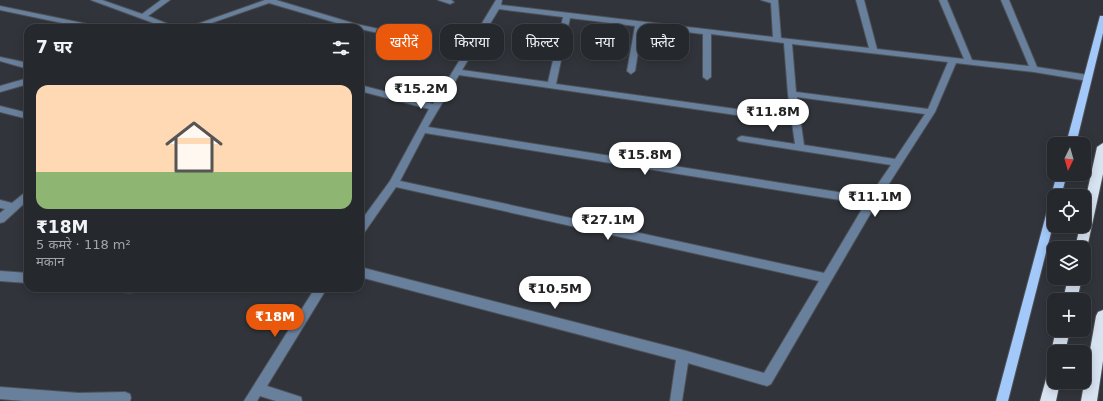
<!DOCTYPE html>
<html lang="hi">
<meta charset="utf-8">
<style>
:root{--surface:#25282c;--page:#2d3034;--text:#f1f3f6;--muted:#a3a6a9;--line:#424448;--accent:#ea580c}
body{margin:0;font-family:"DejaVu Sans","Noto Sans Devanagari",sans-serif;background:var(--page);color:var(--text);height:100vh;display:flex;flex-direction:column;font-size:15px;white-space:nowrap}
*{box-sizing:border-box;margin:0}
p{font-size:13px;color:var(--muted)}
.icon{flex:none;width:22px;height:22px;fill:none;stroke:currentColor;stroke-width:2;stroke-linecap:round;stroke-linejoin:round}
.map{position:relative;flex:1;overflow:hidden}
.sheet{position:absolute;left:24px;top:24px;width:340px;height:268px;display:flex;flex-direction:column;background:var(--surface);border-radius:12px;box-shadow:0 2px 10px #0003,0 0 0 1px var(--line)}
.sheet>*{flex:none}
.hud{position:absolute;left:376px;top:24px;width:380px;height:36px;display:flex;gap:8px}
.needle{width:26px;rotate:185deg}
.tools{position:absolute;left:1047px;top:137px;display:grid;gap:8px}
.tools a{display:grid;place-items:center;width:44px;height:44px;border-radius:8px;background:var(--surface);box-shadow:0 2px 10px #0003,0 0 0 1px var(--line);font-size:20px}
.price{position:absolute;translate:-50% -34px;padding:0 9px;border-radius:14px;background:#fff;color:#222;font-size:13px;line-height:26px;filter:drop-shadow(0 1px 2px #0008)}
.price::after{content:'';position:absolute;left:50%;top:24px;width:12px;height:9px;margin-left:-6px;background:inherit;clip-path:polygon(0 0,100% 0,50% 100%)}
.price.on{background:var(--accent);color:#fff}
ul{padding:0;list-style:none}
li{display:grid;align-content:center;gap:8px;height:212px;padding:0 12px}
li+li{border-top:1px solid var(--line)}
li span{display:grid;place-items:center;height:124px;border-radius:12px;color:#555}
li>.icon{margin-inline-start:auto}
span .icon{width:72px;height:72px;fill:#fffc;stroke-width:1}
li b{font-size:17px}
h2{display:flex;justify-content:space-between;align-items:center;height:48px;padding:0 12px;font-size:17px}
.tag{padding:0 14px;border-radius:12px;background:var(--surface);box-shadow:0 2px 10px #0003,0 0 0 1px var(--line);font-size:14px;line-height:36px}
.tag.on{background:var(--accent);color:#fff}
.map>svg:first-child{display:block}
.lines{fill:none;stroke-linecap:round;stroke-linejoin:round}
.minor-casing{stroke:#4e5157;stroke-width:2}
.major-casing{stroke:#4e5157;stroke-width:2}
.highway-casing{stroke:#4e5157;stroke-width:2}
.minor{fill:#69809d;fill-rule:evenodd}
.major{fill:#a3c9fa;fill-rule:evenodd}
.highway{fill:#d8e3f2;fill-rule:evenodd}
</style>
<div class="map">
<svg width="1103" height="401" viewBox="0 0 1103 401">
<rect width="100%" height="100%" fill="#31353b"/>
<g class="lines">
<defs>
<path id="minor" d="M 91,0 L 102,0 L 142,14 L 161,0 L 170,0 L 148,16 L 178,28 L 167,28 Z
M 265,0 L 276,0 L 356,24 L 420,38 L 424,40 L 420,42 L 360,29 L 360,28 L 354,28 L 269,3 L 197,28 L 186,28 Z
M 438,0 L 451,0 L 454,2 L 450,4 Z
M 496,0 L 502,0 L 501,5 L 773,37 L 771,3 L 761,0 L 778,0 L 781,38 L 869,48 L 856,0 L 864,0 L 877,49 L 964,59 L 939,0 L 947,0 L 972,60 L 1029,66 L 1001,0 L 1009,0 L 1037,67 L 1088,75 L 1092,78 L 1088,81 L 1034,72 L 956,63 L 935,112 L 876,204 L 771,384 L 767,386 L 688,363 L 682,401 L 670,401 L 676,360 L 360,277 L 360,267 L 683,350 L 764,373 L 819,281 L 396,187 L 364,233 L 360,234 L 360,222 L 390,181 L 429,109 L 360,91 L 360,85 L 433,104 ZM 499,9 L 563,17 L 548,82 L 462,70 ZM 570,18 L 635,26 L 627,71 L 631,74 L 635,71 L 642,27 L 703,34 L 703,77 L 707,80 L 711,77 L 711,34 L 784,43 L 788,94 L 795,144 L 742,136 L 739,137 L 737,139 L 739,141 L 891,165 L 869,197 L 428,127 L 459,75 L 736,115 L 740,112 L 736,109 L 556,84 ZM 792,44 L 948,62 L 928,109 L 796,92 ZM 797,97 L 925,114 L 895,159 L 804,145 ZM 425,133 L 865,204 L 824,273 L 400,181 Z
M 0,6 L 92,25 L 96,27 L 86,28 L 0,10 Z
M 0,57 L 28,63 L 28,69 L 0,61 Z
M 28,78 L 28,84 L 0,92 L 0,86 Z
M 0,106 L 28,113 L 28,119 L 0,112 Z
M 28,190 L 28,200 L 4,222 L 0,223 L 0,213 L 5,209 L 0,208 L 0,200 L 12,203 Z
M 0,271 L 28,273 L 28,283 L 0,281 Z
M 119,288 L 139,288 L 137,291 C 132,293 126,293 121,291 Z
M 315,288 L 327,288 L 267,386 L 301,397 L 302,401 L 276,401 L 260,396 L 257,401 L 244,401 Z
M 0,387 L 79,393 L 125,392 L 130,394 L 131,398 L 130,401 L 24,401 L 0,399 Z"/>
<path id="major" d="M 1100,16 L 1103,16 L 1103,33 L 1076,144 L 1066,144 Z
M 1057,174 L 1067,174 L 1061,196 L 1054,196 L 1054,221 L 1008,401 L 996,401 Z"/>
<path id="highway" d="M 1103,143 L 1103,174 L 1087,248 L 1084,252 L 1084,248 L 1075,248 L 1080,226 L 1084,226 L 1084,206 L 1097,147 Z
M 1068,278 L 1082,278 L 1077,300 L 1063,300 Z
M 1103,310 L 1103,361 L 1097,401 L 1081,401 L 1096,316 L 1098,312 Z
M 1056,330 L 1070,330 L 1065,352 L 1054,352 L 1054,357 L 1051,352 Z
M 1054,366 L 1054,382 L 1060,382 L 1056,401 L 1040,401 L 1049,368 Z"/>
</defs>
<use href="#minor" class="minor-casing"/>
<use href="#major" class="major-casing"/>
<use href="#highway" class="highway-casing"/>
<use href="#minor" class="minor"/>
<use href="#major" class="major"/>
<use href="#highway" class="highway"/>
</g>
</svg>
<div class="tools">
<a><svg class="needle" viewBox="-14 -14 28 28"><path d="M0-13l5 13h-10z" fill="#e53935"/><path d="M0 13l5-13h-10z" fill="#a3a6a9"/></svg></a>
<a><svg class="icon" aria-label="locate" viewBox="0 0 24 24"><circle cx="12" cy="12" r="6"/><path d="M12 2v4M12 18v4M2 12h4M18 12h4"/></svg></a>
<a><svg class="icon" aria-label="layers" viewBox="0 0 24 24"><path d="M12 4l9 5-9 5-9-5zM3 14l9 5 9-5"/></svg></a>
<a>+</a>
<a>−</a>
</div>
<b class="price" style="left:421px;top:110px">₹15.2M</b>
<b class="price" style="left:773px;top:133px">₹11.8M</b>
<b class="price" style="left:645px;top:176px">₹15.8M</b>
<b class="price" style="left:875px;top:218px">₹11.1M</b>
<b class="price" style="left:608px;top:241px">₹27.1M</b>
<b class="price" style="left:555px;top:310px">₹10.5M</b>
<b class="price on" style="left:275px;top:338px">₹18M</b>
<div class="hud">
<a class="tag on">खरीदें</a>
<a class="tag">किराया</a>
<a class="tag">फ़िल्टर</a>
<a class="tag">नया</a>
<a class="tag">फ़्लैट</a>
</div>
<section class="sheet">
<h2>7 घर<svg class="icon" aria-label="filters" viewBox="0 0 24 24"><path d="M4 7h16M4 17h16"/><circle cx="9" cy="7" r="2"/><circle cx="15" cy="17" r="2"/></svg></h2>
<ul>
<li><span style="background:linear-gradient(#ffd9b3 70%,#8fb573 0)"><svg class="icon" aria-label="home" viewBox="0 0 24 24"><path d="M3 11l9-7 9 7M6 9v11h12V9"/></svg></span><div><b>₹18M</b><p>5 कमरे · 118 m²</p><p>मकान</p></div></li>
</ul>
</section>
</div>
